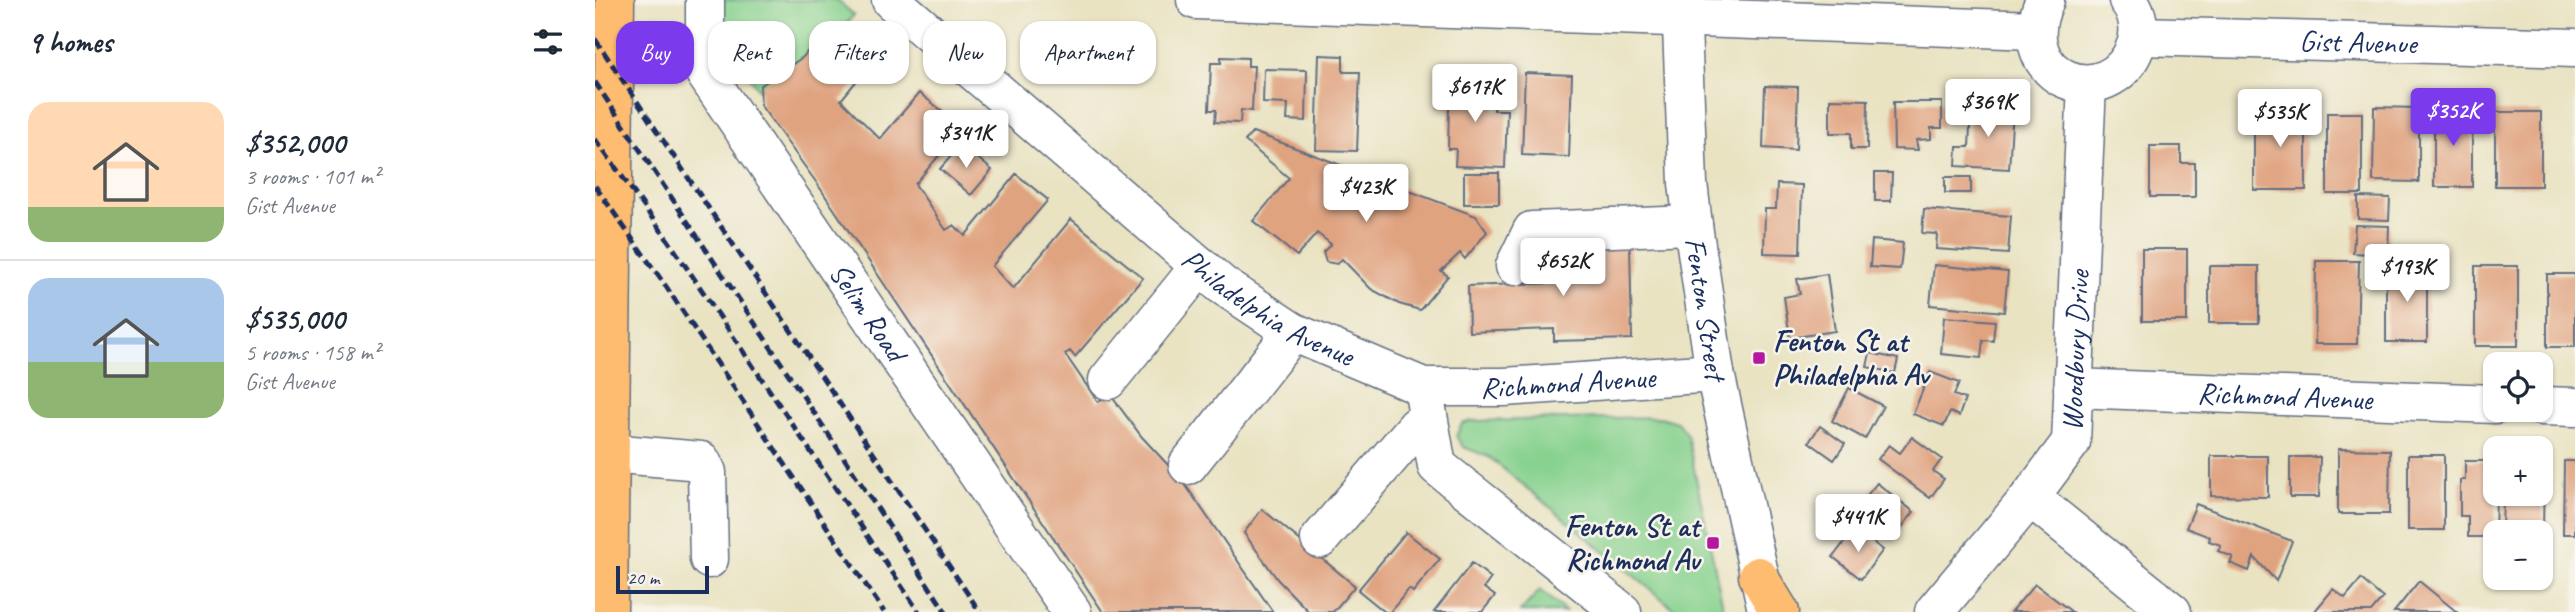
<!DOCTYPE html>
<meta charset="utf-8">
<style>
:root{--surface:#fff;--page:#f2f2f3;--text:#1f2937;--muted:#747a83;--line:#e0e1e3;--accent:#7c3aed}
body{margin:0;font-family:Caveat,sans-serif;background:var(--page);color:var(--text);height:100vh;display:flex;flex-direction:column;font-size:26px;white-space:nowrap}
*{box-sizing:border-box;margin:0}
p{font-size:23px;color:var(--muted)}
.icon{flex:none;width:38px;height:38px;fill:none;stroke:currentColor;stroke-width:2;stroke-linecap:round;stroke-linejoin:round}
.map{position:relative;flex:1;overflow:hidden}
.panel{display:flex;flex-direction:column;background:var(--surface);width:595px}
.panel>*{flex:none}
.guide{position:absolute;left:21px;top:21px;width:665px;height:63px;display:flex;gap:14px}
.controls{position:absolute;left:1888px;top:352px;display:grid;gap:14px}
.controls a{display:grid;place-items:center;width:70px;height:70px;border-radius:14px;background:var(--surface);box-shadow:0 2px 5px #0004;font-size:35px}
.scale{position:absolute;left:21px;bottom:18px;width:93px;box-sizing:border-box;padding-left:7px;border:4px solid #1b2f5e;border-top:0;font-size:19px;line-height:24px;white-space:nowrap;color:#1b2f5e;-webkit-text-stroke:5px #f7f3e8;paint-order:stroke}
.price{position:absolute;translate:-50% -60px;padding:0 16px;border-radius:7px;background:#fff;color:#222;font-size:23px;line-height:46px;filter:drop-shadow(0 2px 4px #0008)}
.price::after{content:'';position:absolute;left:50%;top:42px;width:21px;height:16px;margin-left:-10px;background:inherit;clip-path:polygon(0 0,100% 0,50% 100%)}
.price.on{background:var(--accent);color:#fff}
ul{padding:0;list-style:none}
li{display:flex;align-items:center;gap:21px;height:175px;padding:0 28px}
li+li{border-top:2px solid var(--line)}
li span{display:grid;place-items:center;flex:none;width:196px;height:140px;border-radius:21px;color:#555}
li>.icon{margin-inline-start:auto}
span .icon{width:84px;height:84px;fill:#fffc;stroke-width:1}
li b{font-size:30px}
h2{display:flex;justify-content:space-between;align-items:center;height:84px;padding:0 28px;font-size:30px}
.chip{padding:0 24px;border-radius:21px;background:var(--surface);box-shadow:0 2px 5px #0004;font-size:24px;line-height:63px}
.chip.on{background:var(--accent);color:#fff}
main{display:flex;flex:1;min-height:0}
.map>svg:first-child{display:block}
.green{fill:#87d28f;stroke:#518076;stroke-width:2}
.building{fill:#e0a380}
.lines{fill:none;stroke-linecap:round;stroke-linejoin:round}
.minor-casing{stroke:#636e81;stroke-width:41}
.major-casing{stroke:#636e81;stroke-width:41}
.highway-casing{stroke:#636e81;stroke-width:41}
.minor{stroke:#fff;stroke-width:38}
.major{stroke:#febc70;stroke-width:38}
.highway{stroke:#febc70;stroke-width:38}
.rail{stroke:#1b2f5e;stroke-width:5;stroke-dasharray:10 5;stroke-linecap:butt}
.poi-dot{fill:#b5179e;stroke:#f7f3e8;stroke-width:2.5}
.labels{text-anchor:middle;stroke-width:5;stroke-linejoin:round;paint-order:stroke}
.street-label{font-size:30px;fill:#1b2f5e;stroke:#f7f3e8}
.poi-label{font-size:30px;font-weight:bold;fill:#1b2f5e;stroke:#f7f3e8;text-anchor:start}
</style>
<main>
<section class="panel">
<h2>9 homes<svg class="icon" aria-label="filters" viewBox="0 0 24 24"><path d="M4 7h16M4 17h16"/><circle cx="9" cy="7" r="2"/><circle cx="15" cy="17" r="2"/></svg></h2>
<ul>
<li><span style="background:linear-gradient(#ffd9b3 75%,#8fb573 0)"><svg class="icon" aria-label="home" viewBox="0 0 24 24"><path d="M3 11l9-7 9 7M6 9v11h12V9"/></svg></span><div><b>$352,000</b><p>3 rooms · 101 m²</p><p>Gist Avenue</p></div></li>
<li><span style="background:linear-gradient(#a9c7e8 60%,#8fb573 0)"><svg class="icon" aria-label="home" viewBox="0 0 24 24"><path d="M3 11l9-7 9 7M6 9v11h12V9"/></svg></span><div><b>$535,000</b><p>5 rooms · 158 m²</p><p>Gist Avenue</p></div></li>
</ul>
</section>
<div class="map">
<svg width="1980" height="612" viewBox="0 0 1980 612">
<rect width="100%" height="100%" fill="#f7f3e8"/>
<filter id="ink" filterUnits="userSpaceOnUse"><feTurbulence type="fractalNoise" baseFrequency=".0143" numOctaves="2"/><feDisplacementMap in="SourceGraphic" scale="14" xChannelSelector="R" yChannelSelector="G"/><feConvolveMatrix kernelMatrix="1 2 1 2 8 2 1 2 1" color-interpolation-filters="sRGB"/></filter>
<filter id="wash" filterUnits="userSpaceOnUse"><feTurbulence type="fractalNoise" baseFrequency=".00686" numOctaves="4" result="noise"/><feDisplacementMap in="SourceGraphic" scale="28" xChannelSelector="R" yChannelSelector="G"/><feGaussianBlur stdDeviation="1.57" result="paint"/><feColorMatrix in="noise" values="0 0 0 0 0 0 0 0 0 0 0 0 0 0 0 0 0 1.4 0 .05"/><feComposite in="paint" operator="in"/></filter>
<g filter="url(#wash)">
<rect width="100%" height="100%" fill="#e9e3c2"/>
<path class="green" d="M 102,0 L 242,0 L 259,15 L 225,55 L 163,89 Z
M 1065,417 L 1082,422 L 1092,435 L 1129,612 L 1083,612 L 894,457 L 868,447 L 861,436 L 867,424 L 875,421 Z
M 945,590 L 971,612 L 925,612 Z"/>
<g id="blocks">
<path class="building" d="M 229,31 L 272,68 L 246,100 L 285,139 L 324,93 L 368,127 L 320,184 L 351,230 L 359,225 L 370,236 L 421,174 L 453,200 L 397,266 L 418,289 L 476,219 L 548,278 L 480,357 L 475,351 L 470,354 L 503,402 L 514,393 L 547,437 L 587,480 L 678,612 L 508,612 L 221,182 L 166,106 L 165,86 L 208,57 Z
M 724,55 L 748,56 L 748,72 L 765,72 L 762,151 L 721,150 Z
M 626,57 L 653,58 L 653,66 L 659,66 L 657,111 L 646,110 L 645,123 L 620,122 L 621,110 L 614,110 L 616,63 L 626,63 Z
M 669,69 L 712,70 L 711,121 L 692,120 L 693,104 L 668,103 Z
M 930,73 L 977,75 L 974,157 L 927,155 Z
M 871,77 L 888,78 L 887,85 L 900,86 L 899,110 L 912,110 L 910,168 L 860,166 L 861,149 L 853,149 L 854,107 L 843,107 L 843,89 L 855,89 L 855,83 L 871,83 Z
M 1170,86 L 1203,87 L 1201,150 L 1168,148 Z
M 1235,99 L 1273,100 L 1272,149 L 1256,149 L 1256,133 L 1235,133 Z
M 1298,102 L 1347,102 L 1347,128 L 1336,128 L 1336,139 L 1321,140 L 1323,150 L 1299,149 Z
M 1376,107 L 1418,109 L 1414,169 L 1361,166 L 1362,147 L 1374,147 Z
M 1779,107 L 1824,108 L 1824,182 L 1778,181 Z
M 1659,109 L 1711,109 L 1711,190 L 1659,190 Z
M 1839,110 L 1877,110 L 1877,187 L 1839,187 Z
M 1900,112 L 1946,112 L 1946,186 L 1900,186 Z
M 1732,113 L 1767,113 L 1767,194 L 1732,194 Z
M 658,132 L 881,216 L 892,232 L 870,259 L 865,253 L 846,271 L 853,276 L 825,310 L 804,304 L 776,289 L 747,259 L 742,264 L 731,262 L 728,252 L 736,244 L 722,233 L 702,256 L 658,221 L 694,178 L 650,141 Z
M 366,144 L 397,170 L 376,195 L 345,169 Z
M 1555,146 L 1586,146 L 1586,163 L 1600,163 L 1600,197 L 1555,197 Z
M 869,173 L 904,173 L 904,204 L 869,204 Z
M 1280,173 L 1297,173 L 1296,201 L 1280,201 Z
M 1350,177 L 1376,177 L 1376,193 L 1350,193 Z
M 1182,184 L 1207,185 L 1205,254 L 1169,253 L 1170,209 L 1181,209 Z
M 1763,197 L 1795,198 L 1794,220 L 1763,219 Z
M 1329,209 L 1416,216 L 1413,254 L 1341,249 L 1342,234 L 1327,233 Z
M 1760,225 L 1794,226 L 1793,255 L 1758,253 Z
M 1277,240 L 1308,243 L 1305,269 L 1275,267 Z
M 1035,246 L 1037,339 L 959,341 L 959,329 L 874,332 L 873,286 L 954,283 L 954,249 Z
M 1547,249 L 1592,249 L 1592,321 L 1547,321 Z
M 1721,261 L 1764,261 L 1762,344 L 1720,344 Z
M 1339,265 L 1413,272 L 1409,312 L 1335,305 Z
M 1791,265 L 1832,265 L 1832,342 L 1791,342 Z
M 1614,266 L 1664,266 L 1664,323 L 1614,323 Z
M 1880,266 L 1923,266 L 1923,346 L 1880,346 Z
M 1232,274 L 1240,331 L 1195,338 L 1189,297 L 1205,294 L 1202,279 Z
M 1952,274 L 1980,274 L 1980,347 L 1952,347 Z
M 1349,317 L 1400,321 L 1398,341 L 1388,340 L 1386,358 L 1346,354 Z
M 1275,353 L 1303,359 L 1300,373 L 1272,367 Z
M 1335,372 L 1364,383 L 1359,395 L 1370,399 L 1364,416 L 1355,412 L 1349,426 L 1318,414 Z
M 1254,388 L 1288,406 L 1270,439 L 1237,421 Z
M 1225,426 L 1250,444 L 1239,460 L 1214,442 Z
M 1317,437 L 1347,459 L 1338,471 L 1349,479 L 1335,498 L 1283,459 L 1294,445 L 1305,453 Z
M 1743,449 L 1795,450 L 1794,514 L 1743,514 Z
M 1813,455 L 1849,455 L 1849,530 L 1813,530 Z
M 1616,456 L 1673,456 L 1673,497 L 1616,496 Z
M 1695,457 L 1725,457 L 1724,497 L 1695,497 Z
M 1870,461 L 1896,461 L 1896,480 L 1900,480 L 1901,494 L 1900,537 L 1873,537 L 1873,516 L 1865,516 L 1865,480 L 1870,480 Z
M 1969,461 L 1980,461 L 1980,534 L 1968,534 Z
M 1946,473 L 1949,473 L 1948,532 L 1907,532 L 1908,494 L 1946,494 Z
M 1282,483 L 1319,512 L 1298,538 L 1262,508 Z
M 1601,504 L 1697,541 L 1681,581 L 1659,557 L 1654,571 L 1635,563 L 1638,557 L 1623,551 L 1626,545 L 1614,541 L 1615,537 L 1591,528 Z
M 667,509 L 760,586 L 738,612 L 714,612 L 683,580 L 649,533 Z
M 1260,528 L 1288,550 L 1266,579 L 1238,557 Z
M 811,532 L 845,559 L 818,592 L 814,589 L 795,612 L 790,612 L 763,590 Z
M 877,563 L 896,578 L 889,588 L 900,596 L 887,612 L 839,612 Z
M 1766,579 L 1788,598 L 1776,612 L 1719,612 L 1738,589 L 1750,598 Z
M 1824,581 L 1862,612 L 1799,612 Z
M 1440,584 L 1477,612 L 1416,612 Z"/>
</g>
</g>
<g filter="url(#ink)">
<use href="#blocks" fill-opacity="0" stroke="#636e81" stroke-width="2"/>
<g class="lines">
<defs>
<g id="minor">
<path id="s1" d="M 110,0 L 110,73 L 477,612"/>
<path id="s2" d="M 296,0 L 627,285 L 698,332 L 828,387 L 909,387 L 1120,373"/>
<path d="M 601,0 L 1440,30"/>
<path id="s3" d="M 1086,0 L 1093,183 L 1098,225 L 1120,373 L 1172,610"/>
<path d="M 1450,0 C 1412,81 1516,116 1541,45 C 1546,30 1543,12 1533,0"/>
<path id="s4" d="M 1544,36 L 1980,48"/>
<path d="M 920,266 L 937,231 L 1098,225"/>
<path d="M 513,380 L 605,266"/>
<path d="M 828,387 L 842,466 L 1027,612"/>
<path id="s5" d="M 1478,388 L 1900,404"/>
<path d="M 1946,406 L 1980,407"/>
<path d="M 14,453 L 106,461 L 112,472 L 114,559"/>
<path d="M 593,465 L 698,332"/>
<path d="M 1435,497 L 1577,612"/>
<path d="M 725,539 L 821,427 L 833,418"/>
<path id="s6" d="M 1339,612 L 1435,497 L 1476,442 L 1492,84"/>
</g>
<path id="major" d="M 1163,576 L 1185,612"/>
<path id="highway" d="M 13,612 L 20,0"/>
</defs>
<use href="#minor" class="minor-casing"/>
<use href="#major" class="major-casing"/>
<use href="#highway" class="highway-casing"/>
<use href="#minor" class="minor"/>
<use href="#major" class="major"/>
<use href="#highway" class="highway"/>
<path class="rail" d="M 0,39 L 385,612
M 0,82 L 351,612
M 0,139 L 73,240 L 324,612
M 0,186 L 72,288 L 289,612"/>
</g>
</g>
<g class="poi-dot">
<rect x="1157" y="351" width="14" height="14" rx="3.5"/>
<rect x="1111" y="536" width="14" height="14" rx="3.5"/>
</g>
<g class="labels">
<g class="street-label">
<text dy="10" stroke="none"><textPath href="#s4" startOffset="219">Gist Avenue</textPath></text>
<text dy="10" stroke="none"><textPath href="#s2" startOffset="488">Philadelphia Avenue</textPath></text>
<text dy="10" stroke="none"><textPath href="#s3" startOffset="310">Fenton Street</textPath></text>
<text dy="10" stroke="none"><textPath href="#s1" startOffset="362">Selim Road</textPath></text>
<text dy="10" stroke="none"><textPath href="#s6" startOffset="310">Woodbury Drive</textPath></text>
<text dy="10" stroke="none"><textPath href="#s2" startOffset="808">Richmond Avenue</textPath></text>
<text dy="10" stroke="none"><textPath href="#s5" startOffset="212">Richmond Avenue</textPath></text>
</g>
<g class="poi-label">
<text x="1178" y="351">Fenton St at<tspan x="1178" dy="34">Philadelphia Av</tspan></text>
<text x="1104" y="536" text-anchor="end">Fenton St at<tspan x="1104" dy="34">Richmond Av</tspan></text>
</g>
</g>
</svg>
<div class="controls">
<a><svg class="icon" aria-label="locate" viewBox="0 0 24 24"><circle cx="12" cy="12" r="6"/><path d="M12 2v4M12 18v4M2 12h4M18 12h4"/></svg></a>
<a>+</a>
<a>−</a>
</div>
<div class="scale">20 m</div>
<b class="price" style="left:880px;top:124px">$617K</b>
<b class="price" style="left:1393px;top:139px">$369K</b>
<b class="price on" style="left:1858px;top:148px">$352K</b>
<b class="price" style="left:1685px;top:149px">$535K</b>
<b class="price" style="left:371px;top:170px">$341K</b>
<b class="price" style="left:771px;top:224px">$423K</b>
<b class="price" style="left:968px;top:298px">$652K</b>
<b class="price" style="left:1812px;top:304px">$193K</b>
<b class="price" style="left:1263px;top:554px">$441K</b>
<div class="guide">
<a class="chip on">Buy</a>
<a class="chip">Rent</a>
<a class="chip">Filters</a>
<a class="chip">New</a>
<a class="chip">Apartment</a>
</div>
</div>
</main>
